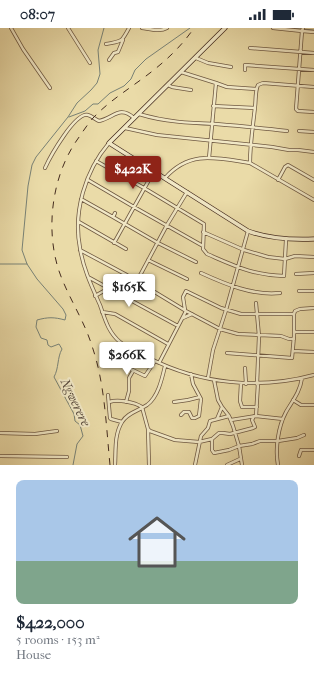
<!DOCTYPE html>
<meta charset="utf-8">
<style>
:root{--surface:#fff;--page:#f2f2f3;--text:#1f2937;--muted:#747a83;--accent:#8f2418}
body{margin:0;font-family:"IM FELL French Canon",serif;background:var(--page);color:var(--text);height:100vh;display:flex;flex-direction:column;font-size:15px;white-space:nowrap}
*{box-sizing:border-box;margin:0}
p{font-size:13px;color:var(--muted)}
.icon{flex:none;width:22px;height:22px;fill:none;stroke:currentColor;stroke-width:2;stroke-linecap:round;stroke-linejoin:round}
.map{position:relative;height:437px;overflow:hidden}
.panel{display:flex;flex-direction:column;background:var(--surface);flex:1}
.panel>*{flex:none}
.price{position:absolute;translate:-50% -34px;padding:0 9px;border-radius:4px;background:#fff;color:#222;font-size:13px;line-height:26px;filter:drop-shadow(0 1px 2px #0008)}
.price::after{content:'';position:absolute;left:50%;top:24px;width:12px;height:9px;margin-left:-6px;background:inherit;clip-path:polygon(0 0,100% 0,50% 100%)}
.price.current{background:var(--accent);color:#fff}
ul{padding:0;list-style:none}
li{display:grid;align-content:center;gap:8px;height:212px;padding:0 16px}
li span{display:grid;place-items:center;height:124px;border-radius:8px;color:#555}
li>.icon{margin-inline-start:auto}
span .icon{width:72px;height:72px;fill:#fffc;stroke-width:1}
li b{font-size:17px}
.status{display:flex;justify-content:space-between;align-items:center;height:28px;padding:0 20px;background:var(--surface);direction:ltr}
.status svg{height:11px;fill:currentColor}
.map>svg:first-child{display:block}
.lines{fill:none;stroke-linecap:round;stroke-linejoin:round}
.stream{stroke:#788175;stroke-width:1}
.street-casing{stroke:#6e5841;stroke-width:4}
.secondary-casing{stroke:#452c1f;stroke-width:5}
.street{stroke:#f1e8c6;stroke-width:2.5}
.secondary{stroke:#f1e8c6;stroke-width:3.5}
.rail{stroke:#452c1f;stroke-width:1;stroke-dasharray:7 7;stroke-linecap:butt}
.labels{text-anchor:middle;stroke-width:4;stroke-linejoin:round;paint-order:stroke}
.water-label{font-size:13px;font-style:italic;fill:#56483c;stroke:#f1e8c6}
</style>
<div class="status"><b>08:07</b><svg viewBox="0 0 49 12"><path d="M0 12V9h3v3zM5 12V6h3v6zM10 12V3h3v9zM15 12V0h3v12zM26 1h20v11H26zM47 4h2v5h-2z"/></svg></div>
<div class="map">
<svg width="314" height="437" viewBox="0 0 314 437">
<rect width="100%" height="100%" fill="#eadba8"/>
<filter id="stains"><feTurbulence type="fractalNoise" baseFrequency=".005" numOctaves="4"/><feColorMatrix values="0 0 0 0 .2 0 0 0 0 .09 0 0 0 0 .02 0 0 0 .5 -.17"/></filter>
<radialGradient id="worn" r=".72"><stop offset=".6" stop-color="#630" stop-opacity="0"/><stop offset="1" stop-color="#630" stop-opacity=".3"/></radialGradient>
<g class="lines">
<path class="stream" d="M 287,0 L 301,1
M 303,1 L 314,2
M 69,89 L 85,83 L 93,76 L 98,76 L 110,65 L 124,58 L 131,51 L 135,42 L 146,31 L 190,0
M 0,236 L 27,236
M 73,437 L 77,416 L 83,408 L 80,397 L 75,393 L 74,386 L 54,349 C 59,340 57,330 62,321 L 59,316 L 51,319 L 48,317 L 47,312 L 41,310 L 36,299 L 37,292 C 48,289 54,289 65,292 L 66,287 L 63,281 L 37,251 L 27,236 L 22,222 L 28,158 L 32,137 L 36,129 L 68,89 L 77,75 L 91,62 L 97,55 L 100,46 L 98,22 L 104,0"/>
<defs>
<path id="street" d="M 11,0 L 23,21 L 50,60
M 68,0 L 90,35
M 142,0 C 150,1 160,4 167,0
M 273,0 L 302,3 L 296,81 L 298,83 L 314,84
M 303,0 L 302,3 L 314,4
M 106,16 C 122,13 121,15 129,0
M 250,20 L 314,25
M 196,30 L 208,35 L 231,39
M 109,32 L 114,25 L 118,24 L 123,12
M 245,42 L 245,37 L 314,42
M 181,44 L 216,55 L 209,130
M 216,55 L 227,59 L 256,61
M 168,57 L 172,59 L 191,62
M 213,78 L 255,80
M 139,86 C 165,94 189,95 216,96 C 240,98 263,100 287,103
M 125,100 L 157,107 L 272,119 L 289,122 L 298,122 L 314,124
M 299,103 L 314,104
M 109,115 C 85,143 73,184 80,220 C 83,240 92,259 100,277 C 105,291 108,304 120,314 C 128,321 139,325 149,330 C 200,356 259,362 314,347
M 96,133 L 144,160 L 204,196 L 203,221 L 207,226 C 235,238 252,247 284,248 L 286,212
M 250,135 C 250,116 253,98 255,79 C 256,72 255,63 258,57 L 263,55 L 314,59
M 45,140 C 50,129 75,84 88,87 C 92,88 96,92 99,93 C 114,90 119,77 134,90
M 165,150 C 190,122 216,130 250,135 L 314,172
M 88,152 L 134,179 L 203,218
M 278,152 L 285,139 L 288,137 L 314,152
M 81,171 L 113,189 L 115,185
M 113,189 L 158,215 L 196,234
M 79,194 L 126,221
M 203,204 L 244,222 L 268,229 L 285,231 L 295,228 L 314,229
M 114,215 L 154,143
M 80,222 L 125,246 L 186,283 L 220,301 L 238,306 L 281,308 L 289,311 L 294,311
M 148,232 L 187,251
M 201,245 C 225,256 253,268 280,265
M 296,246 L 314,245
M 88,249 L 178,298
M 137,253 L 167,197 L 187,164
M 113,263 L 125,246
M 299,263 L 314,263
M 95,268 L 109,260
M 256,275 L 259,308 L 257,356
M 185,282 L 183,269 L 186,263 L 221,280 L 241,286 L 294,286 L 295,283 L 300,281 L 314,280
M 102,284 L 115,286 L 168,316
M 183,290 L 192,286
M 295,304 L 314,304
M 293,323 L 314,324
M 227,325 L 292,330 L 294,308 L 294,286
M 116,334 L 145,348 L 155,333
M 159,335 L 186,283
M 245,340 L 246,356
M 208,350 L 213,322 L 226,282 L 248,203
M 214,352 L 218,372 L 222,379 L 229,388 L 233,398 L 239,418 L 242,437
M 241,355 L 240,373 L 242,379 L 257,379
M 108,367 L 110,390 L 111,391 L 122,394
M 293,372 L 301,377 L 314,377
M 109,374 C 118,371 134,374 142,379 L 148,401 L 149,437
M 126,374 L 129,363 L 129,350 L 133,343
M 174,374 L 188,372 L 200,369
M 181,387 L 184,384 L 189,384 L 192,390 L 195,390 L 199,388 L 201,371 L 193,356 L 191,346
M 256,388 L 258,355
M 217,391 L 222,379
M 231,392 L 256,388 L 283,391
M 148,401 L 150,403 L 175,412 L 199,414 L 212,411 L 219,405 L 223,405 L 230,406 L 253,400 L 255,399 L 252,392 L 254,388
M 0,405 L 35,406 L 57,403
M 212,411 L 212,422 L 214,425 L 229,422 L 239,418 L 252,416 L 260,413 L 278,413 L 297,410 L 304,407
M 0,428 L 67,429
M 299,428 L 301,422 L 314,422
M 115,437 C 116,423 114,407 122,394 C 127,385 138,383 147,377 C 158,369 162,351 165,338
M 195,437 L 201,408 L 208,400 L 210,393 L 229,388
M 227,437 L 240,431
M 278,437 C 275,421 278,399 286,384 C 293,372 300,364 302,350"/>
<path id="secondary" d="M 225,0 L 109,115 L 248,203 C 270,211 291,212 314,211"/>
</defs>
<use href="#street" class="street-casing"/>
<use href="#secondary" class="secondary-casing"/>
<use href="#street" class="street"/>
<use href="#secondary" class="secondary"/>
<path class="rail" d="M 110,437 C 106,397 105,356 92,318 C 84,292 68,269 59,243 C 45,201 52,148 77,112 C 82,105 87,97 93,90 C 111,71 134,58 155,41 C 170,29 183,16 194,0"/>
</g>
<g class="labels">
<g class="water-label">
<text transform="translate(76 374) rotate(64)" y="5">Ngwerere</text>
</g>
</g>
<rect width="100%" height="100%" filter="url(#stains)"/>
<rect width="100%" height="100%" fill="url(#worn)"/>
</svg>
<b class="price current" style="left:133px;top:162px">$422K</b>
<b class="price" style="left:129px;top:280px">$165K</b>
<b class="price" style="left:127px;top:348px">$266K</b>
</div>
<section class="panel">
<ul>
<li><span style="background:linear-gradient(#a9c7e8 65%,#7fa58c 0)"><svg class="icon" aria-label="home" viewBox="0 0 24 24"><path d="M3 11l9-7 9 7M6 9v11h12V9"/></svg></span><div><b>$422,000</b><p>5 rooms · 153 m²</p><p>House</p></div></li>
</ul>
</section>
